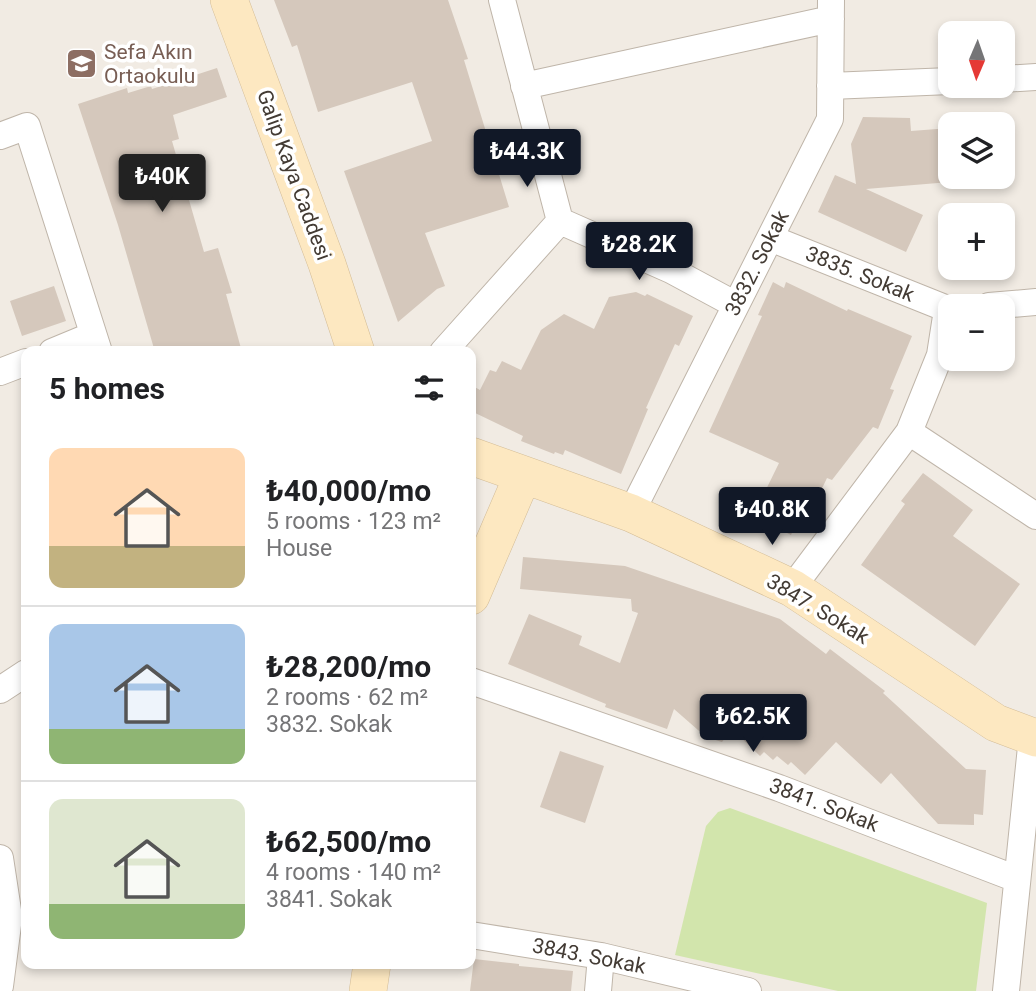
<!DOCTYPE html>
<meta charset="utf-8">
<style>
:root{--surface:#fff;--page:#f6f6f6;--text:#202124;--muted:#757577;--line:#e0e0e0;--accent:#111827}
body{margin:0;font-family:Roboto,sans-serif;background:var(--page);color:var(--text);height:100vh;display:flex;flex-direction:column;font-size:26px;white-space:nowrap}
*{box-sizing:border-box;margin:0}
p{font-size:23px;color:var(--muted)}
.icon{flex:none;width:38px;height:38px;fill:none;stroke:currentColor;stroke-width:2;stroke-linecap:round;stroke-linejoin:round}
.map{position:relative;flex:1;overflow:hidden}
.sheet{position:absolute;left:21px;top:346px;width:455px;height:623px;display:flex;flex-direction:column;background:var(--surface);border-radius:14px;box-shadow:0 4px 10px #0003}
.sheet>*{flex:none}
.needle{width:46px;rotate:182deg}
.fabs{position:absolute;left:938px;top:21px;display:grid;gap:14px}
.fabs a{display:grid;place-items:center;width:77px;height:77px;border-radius:14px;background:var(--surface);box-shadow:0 4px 10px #0003;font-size:35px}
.price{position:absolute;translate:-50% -60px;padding:0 16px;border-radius:7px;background:var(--accent);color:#fff;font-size:23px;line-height:46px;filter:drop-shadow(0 2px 4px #0008)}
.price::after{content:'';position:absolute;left:50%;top:42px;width:21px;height:16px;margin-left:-10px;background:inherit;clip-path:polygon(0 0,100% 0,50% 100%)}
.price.active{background:#222;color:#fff}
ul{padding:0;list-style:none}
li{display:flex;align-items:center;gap:21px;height:175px;padding:0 28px}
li+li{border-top:2px solid var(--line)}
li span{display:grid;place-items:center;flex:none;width:196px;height:140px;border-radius:14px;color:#555}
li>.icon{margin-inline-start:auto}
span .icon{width:84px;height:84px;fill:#fffc;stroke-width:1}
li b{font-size:30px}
h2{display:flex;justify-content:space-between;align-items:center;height:84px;padding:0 28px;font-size:30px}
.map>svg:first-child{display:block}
.green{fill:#d2e5ac}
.building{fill:#d5c8bc}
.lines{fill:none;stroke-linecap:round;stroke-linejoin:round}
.street-casing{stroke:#bfb5a9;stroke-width:28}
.secondary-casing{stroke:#d3bc96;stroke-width:38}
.street{stroke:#fff;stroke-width:26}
.secondary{stroke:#fde8c1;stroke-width:37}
.labels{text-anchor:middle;stroke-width:7;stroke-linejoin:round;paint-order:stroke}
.education-label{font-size:21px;fill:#785e54;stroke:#fff;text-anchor:start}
.street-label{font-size:21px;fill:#433b34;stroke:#fff}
</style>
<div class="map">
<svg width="1036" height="991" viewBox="0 0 1036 991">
<rect width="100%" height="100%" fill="#f1ebe3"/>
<path class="green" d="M 730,808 L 987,903 L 976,991 L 838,991 L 675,955 L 706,826 L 718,812 Z"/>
<path class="building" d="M 274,0 L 448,0 L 468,59 L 464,60 L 509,207 L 425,233 L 445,286 L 437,289 L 398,322 L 344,171 L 432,141 L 412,82 L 318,112 L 297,45 L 292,47 Z
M 217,68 L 227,97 L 173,115 L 179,139 L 172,141 L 204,252 L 218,248 L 232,293 L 226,294 L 242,352 L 155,352 L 118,225 L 78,104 L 127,88 L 128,93 L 151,86 L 152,89 Z
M 863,117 L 910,118 L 911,131 L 950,128 L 950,182 L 866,189 L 923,215 L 906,252 L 818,212 L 835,175 L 856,184 L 851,144 Z
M 773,282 L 784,288 L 786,282 L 847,311 L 848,309 L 912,336 L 890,389 L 894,390 L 878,429 L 873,427 L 832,480 L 827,478 L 808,518 L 803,516 L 800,523 L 797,521 L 791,535 L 753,516 L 779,463 L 709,432 L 762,316 L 758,315 Z
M 54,286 L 66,321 L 22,336 L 10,301 Z
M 636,292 L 645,296 L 647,294 L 693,316 L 679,346 L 675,344 L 646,408 L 648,409 L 621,474 L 565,450 L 563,455 L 555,452 L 554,454 L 521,441 L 523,436 L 471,411 L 471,385 L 480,390 L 490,370 L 496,372 L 502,361 L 521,370 L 541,330 L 564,314 L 594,329 L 609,297 Z
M 923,473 L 973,510 L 953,536 L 1020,584 L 975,646 L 861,565 L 905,504 L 901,501 Z
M 523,557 L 625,566 L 780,619 L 826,654 L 830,649 L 885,691 L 883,693 L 966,769 L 986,770 L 983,815 L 974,814 L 974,825 L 938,824 L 891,773 L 881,784 L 836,742 L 805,775 L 791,762 L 788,765 L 777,756 L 773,760 L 764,752 L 760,756 L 732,729 L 722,742 L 706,737 L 674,709 L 667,729 L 605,707 L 606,704 L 508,664 L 529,614 L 582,636 L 579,645 L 620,663 L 638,613 L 632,611 L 631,599 L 520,589 Z
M 560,751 L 604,766 L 585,823 L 540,807 Z
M 474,959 L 519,964 L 519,966 L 573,971 L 571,991 L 470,991 Z"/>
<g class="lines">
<defs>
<path id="street" d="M 1003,79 L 1036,77
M 524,86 L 831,19
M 830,86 L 950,81
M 0,136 L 27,126 L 99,352
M 560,221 L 671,270 L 736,305
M 770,238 L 950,310
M 989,306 L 1036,302
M 52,352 L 93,335
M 443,352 L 560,221 L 502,0
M 0,372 L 26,362
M 909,432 L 1036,516
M 631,513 L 830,119 L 831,0
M 792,588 L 909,432 L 940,355 L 947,310
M 471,681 L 779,788 L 1017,879
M 0,690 L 26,673
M 0,858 L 9,917 L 0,986
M 471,935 L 601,956 L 748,991
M 598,991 L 601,956
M 1006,991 L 1032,737"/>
<path id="secondary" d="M 229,0 L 327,264 L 356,352
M 471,456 L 631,513 L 792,588 L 996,723 L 1036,738
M 471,596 L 523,475
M 368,991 L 372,964"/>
</defs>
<use href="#street" class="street-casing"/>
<use href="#secondary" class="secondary-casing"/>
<use href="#street" class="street"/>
<use href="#secondary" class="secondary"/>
</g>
<defs>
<symbol id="school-square" viewBox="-11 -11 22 22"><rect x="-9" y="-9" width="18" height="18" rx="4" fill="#8d6e63" stroke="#fff"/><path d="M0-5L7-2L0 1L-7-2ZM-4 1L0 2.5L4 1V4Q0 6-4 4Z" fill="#fff"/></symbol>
</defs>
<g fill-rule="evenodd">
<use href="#school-square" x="64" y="46" width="35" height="35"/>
</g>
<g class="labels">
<g class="education-label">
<text x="104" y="59">Sefa Akın<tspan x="104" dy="24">Ortaokulu</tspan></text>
</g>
<g class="street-label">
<text transform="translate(294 175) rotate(70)" y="7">Galip Kaya Caddesi</text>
<text transform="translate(757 263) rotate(-63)" y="7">3832. Sokak</text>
<text transform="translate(860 274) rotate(22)" y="7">3835. Sokak</text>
<text transform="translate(818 609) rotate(31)" y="7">3847. Sokak</text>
<text transform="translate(824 805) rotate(21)" y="7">3841. Sokak</text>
<text transform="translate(589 956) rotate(11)" y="7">3843. Sokak</text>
</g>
</g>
</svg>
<div class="fabs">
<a><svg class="needle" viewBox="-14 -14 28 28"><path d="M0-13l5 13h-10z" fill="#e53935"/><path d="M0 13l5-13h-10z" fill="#757577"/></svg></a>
<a><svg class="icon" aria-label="layers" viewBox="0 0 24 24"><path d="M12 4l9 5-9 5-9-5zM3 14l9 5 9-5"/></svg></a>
<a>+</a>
<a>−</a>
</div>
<b class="price" style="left:527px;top:189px">₺44.3K</b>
<b class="price active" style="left:162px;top:214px">₺40K</b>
<b class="price" style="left:639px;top:282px">₺28.2K</b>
<b class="price" style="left:772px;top:547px">₺40.8K</b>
<b class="price" style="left:753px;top:754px">₺62.5K</b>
<section class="sheet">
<h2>5 homes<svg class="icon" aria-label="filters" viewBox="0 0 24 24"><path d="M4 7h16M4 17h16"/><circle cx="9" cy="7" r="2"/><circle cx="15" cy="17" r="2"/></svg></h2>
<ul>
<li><span style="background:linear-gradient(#ffd9b3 70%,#c2b280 0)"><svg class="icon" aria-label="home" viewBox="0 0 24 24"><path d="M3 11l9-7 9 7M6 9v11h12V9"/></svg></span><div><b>₺40,000/mo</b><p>5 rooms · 123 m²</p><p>House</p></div></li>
<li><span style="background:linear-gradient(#a9c7e8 75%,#8fb573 0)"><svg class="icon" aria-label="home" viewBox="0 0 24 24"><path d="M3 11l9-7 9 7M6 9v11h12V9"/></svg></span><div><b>₺28,200/mo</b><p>2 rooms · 62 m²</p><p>3832. Sokak</p></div></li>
<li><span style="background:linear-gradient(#dfe7d0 75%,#8fb573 0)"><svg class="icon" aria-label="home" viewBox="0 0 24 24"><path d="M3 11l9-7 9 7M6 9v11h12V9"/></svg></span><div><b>₺62,500/mo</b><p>4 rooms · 140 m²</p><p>3841. Sokak</p></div></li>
</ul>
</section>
</div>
